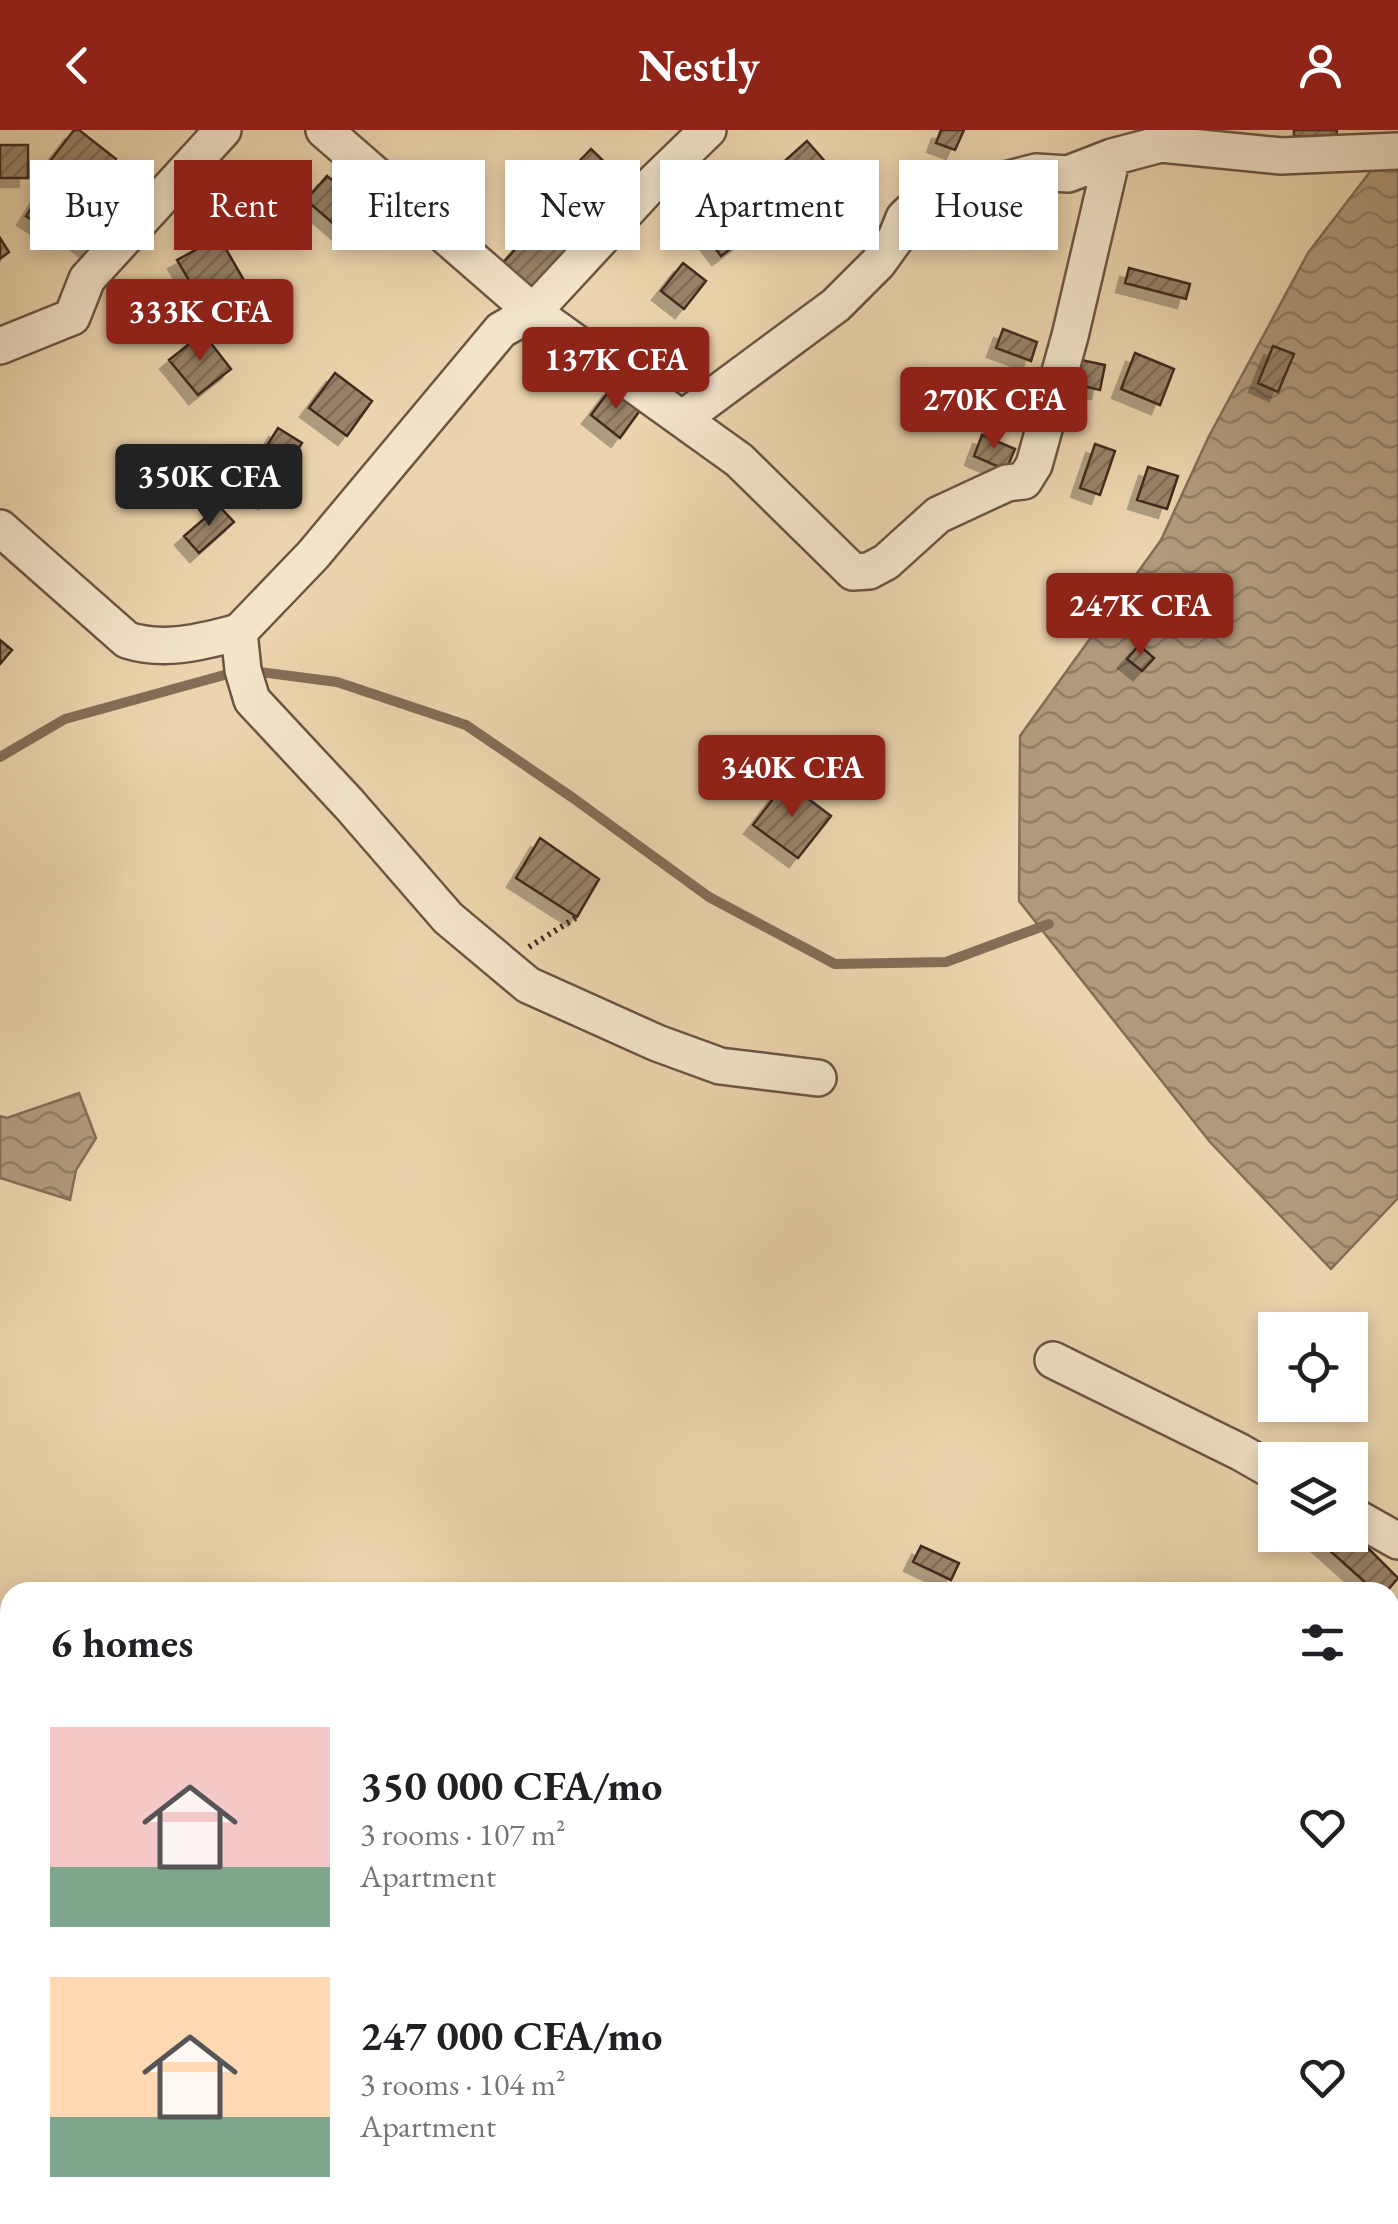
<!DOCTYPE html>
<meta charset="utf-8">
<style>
:root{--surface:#fff;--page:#f2f2f2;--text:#202124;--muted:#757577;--accent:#8f2418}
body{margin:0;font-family:"EB Garamond",serif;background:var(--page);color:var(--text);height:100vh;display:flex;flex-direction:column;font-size:38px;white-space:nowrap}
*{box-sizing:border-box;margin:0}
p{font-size:32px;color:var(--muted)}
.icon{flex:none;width:55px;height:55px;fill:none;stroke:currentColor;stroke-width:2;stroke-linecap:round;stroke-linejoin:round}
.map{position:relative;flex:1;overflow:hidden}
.side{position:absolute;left:0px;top:1452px;width:1400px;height:642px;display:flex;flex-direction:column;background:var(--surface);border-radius:30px 30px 0 0;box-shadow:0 5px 15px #0003}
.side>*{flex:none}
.banner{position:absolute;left:30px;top:30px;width:1340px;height:90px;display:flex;gap:20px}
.controls{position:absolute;left:1258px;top:1182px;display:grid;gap:20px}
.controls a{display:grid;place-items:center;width:110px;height:110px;border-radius:0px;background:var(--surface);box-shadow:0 5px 15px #0003;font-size:50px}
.price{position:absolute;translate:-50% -85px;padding:0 22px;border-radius:10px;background:var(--accent);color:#fff;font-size:32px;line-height:65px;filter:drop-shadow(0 2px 5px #0008)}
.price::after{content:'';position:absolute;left:50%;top:60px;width:30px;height:22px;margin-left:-15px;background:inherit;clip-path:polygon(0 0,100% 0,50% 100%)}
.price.on{background:#222;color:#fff}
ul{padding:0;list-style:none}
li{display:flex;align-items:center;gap:30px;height:250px;padding:0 50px}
li span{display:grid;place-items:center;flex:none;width:280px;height:200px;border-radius:0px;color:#555}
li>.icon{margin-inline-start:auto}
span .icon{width:120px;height:120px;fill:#fffc;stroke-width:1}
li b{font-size:42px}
h2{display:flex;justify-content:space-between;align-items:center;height:120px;padding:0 50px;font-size:42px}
.pill{padding:0 35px;border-radius:0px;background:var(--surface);box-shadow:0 5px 15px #0003;font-size:35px;line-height:90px}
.pill.on{background:var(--accent);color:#fff}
header{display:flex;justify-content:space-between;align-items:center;height:130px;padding:0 50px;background:var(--accent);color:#fff;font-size:45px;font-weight:700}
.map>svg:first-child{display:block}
.water{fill:url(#water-waves);stroke:#846e57;stroke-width:2.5}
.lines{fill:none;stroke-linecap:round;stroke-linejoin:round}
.stream{stroke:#846e57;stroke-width:10}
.building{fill:url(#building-hatch);stroke:#402b1f;stroke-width:2.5;filter:url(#shadow)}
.minor-casing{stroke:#6b5643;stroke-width:40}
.path{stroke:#402b1f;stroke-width:6;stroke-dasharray:2.5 5;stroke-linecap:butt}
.minor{stroke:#f3e4ca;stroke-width:35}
</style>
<header><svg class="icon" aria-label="back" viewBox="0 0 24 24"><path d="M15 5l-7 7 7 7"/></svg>Nestly<svg class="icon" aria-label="person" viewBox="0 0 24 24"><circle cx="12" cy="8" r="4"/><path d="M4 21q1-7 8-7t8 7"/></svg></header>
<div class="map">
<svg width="1398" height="2094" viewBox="0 0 1398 2094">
<defs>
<pattern id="water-waves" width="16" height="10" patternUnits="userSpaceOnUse" patternTransform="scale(2.5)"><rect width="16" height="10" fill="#b29b7d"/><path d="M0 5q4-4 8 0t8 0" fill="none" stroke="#927f66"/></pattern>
<pattern id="building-hatch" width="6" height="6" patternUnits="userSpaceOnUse" patternTransform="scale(2.5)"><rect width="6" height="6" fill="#998369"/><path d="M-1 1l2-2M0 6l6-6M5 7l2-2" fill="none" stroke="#7e6b56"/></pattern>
<filter id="shadow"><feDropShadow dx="-9" dy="9" stdDeviation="0" flood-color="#0004"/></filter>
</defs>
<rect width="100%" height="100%" fill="#ecd5ae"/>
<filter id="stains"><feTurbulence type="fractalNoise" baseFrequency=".002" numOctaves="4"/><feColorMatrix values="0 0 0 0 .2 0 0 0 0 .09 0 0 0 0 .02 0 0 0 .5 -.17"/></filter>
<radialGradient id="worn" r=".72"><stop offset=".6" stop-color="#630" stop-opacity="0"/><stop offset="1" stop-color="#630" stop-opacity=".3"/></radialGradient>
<path class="water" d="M 1398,5 L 1398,1068 L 1331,1139 L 1210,1012 L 1019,771 L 1020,606 L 1161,410 L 1209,306 L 1308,123 Z
M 79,963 L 96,1008 L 76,1040 L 70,1070 L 0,1048 L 0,986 L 7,988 Z"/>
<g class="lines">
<path class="stream" d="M 252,541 L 337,552 L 466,595 L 573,668 L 709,767 L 835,834 L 946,832 L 1049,794
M 0,627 L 65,589 L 235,542"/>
</g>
<path class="building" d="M 74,0 L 79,0 L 116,29 L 84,70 L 44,39 Z
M 941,0 L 964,0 L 955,20 L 936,13 Z
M 1294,0 L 1337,0 L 1336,7 L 1294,6 Z
M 807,11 L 836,44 L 807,69 L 779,36 Z
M 0,15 L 28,15 L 28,48 L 0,48 Z
M 591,19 L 622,49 L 600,71 L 570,41 Z
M 327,46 L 364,77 L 343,102 L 306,70 Z
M 50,48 L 81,68 L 57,106 L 26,86 Z
M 734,63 L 760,97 L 721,126 L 695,92 Z
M 559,70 L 589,98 L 532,160 L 502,134 Z
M 86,77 L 108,92 L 93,121 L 67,101 Z
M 219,107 L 245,152 L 204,176 L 177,130 Z
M 0,108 L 9,122 L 0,129 Z
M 683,133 L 706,151 L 684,179 L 661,161 Z
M 1129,138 L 1190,154 L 1186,169 L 1125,153 Z
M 1003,199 L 1037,212 L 1031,231 L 996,218 Z
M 203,203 L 231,239 L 198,265 L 169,230 Z
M 1273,216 L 1294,224 L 1278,262 L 1258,253 Z
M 1135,223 L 1174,239 L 1160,275 L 1121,259 Z
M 1067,227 L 1105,235 L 1100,260 L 1062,251 Z
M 335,243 L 372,271 L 347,306 L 309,278 Z
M 612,257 L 641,279 L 620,308 L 591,285 Z
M 278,298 L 302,313 L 267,370 L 243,354 Z
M 982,305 L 1015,319 L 1006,340 L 974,326 Z
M 1095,314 L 1115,321 L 1100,365 L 1080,358 Z
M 1148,337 L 1178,346 L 1167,379 L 1137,370 Z
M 219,376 L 234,392 L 199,423 L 184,406 Z
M 0,510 L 12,520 L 0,534 Z
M 1139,515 L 1154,528 L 1142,541 L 1127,529 Z
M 786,652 L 831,686 L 798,728 L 753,695 Z
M 540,708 L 599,749 L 577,787 L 516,748 Z
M 1350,1400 L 1398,1448 L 1386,1462 L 1376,1462 L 1319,1411 L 1326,1405 L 1350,1405 Z
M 921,1416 L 959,1433 L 951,1450 L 913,1432 Z"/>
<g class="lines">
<defs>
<path id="minor" d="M 324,0 L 533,182 L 739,330 L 853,442 L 869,441 L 886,432 L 938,385 L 1007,353 L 1024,351 L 1034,335 L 1070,206 L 1112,27
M 708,0 L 646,60 L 533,182 L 501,200 L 313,425 L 239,502 L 243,540 L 252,570 L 349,674 L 448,788 L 528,855 L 657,913 L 720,936 L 818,948
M 0,216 L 72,187 L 87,149 L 223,0
M 682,289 L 836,175 L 878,133 L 896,108 L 904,88 L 910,82 L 946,73 L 1009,49 L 1036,42 L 1068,44 L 1112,27 L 1161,14 L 1281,26 L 1398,21
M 0,398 L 127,510 C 164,522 202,512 239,502
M 1053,1230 L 1240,1322 L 1275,1342
M 1350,1384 L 1398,1411"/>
</defs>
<use href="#minor" class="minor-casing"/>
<path class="path" d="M 529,817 L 577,787"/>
<use href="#minor" class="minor"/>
</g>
<rect width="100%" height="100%" filter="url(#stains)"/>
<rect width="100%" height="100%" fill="url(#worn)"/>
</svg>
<div class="controls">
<a><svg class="icon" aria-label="locate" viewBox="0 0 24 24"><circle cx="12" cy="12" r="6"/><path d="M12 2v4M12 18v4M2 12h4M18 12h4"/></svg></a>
<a><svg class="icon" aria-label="layers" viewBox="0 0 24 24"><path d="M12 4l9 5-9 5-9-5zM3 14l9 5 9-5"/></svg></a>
</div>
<b class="price" style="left:200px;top:234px">333K CFA</b>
<b class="price" style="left:616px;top:282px">137K CFA</b>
<b class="price" style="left:994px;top:322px">270K CFA</b>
<b class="price on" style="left:209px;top:399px">350K CFA</b>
<b class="price" style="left:1140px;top:528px">247K CFA</b>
<b class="price" style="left:792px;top:690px">340K CFA</b>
<div class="banner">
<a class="pill">Buy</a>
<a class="pill on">Rent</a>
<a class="pill">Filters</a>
<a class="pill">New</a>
<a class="pill">Apartment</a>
<a class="pill">House</a>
</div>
<section class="side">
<h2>6 homes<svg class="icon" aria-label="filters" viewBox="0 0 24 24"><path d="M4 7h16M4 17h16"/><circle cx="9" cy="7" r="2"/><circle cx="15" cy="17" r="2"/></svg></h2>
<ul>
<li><span style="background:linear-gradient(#f6c9c9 70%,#7fa58c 0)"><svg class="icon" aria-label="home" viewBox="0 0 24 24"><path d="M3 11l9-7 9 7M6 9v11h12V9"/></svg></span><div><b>350 000 CFA/mo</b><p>3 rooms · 107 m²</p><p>Apartment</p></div><svg class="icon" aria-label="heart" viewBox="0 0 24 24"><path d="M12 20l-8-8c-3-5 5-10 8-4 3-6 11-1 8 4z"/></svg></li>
<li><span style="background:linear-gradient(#ffd9b3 70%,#7fa58c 0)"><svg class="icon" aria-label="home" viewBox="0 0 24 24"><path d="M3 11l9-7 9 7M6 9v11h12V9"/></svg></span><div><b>247 000 CFA/mo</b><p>3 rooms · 104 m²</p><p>Apartment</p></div><svg class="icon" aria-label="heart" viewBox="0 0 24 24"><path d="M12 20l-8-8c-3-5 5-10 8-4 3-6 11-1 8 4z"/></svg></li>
</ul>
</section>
</div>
